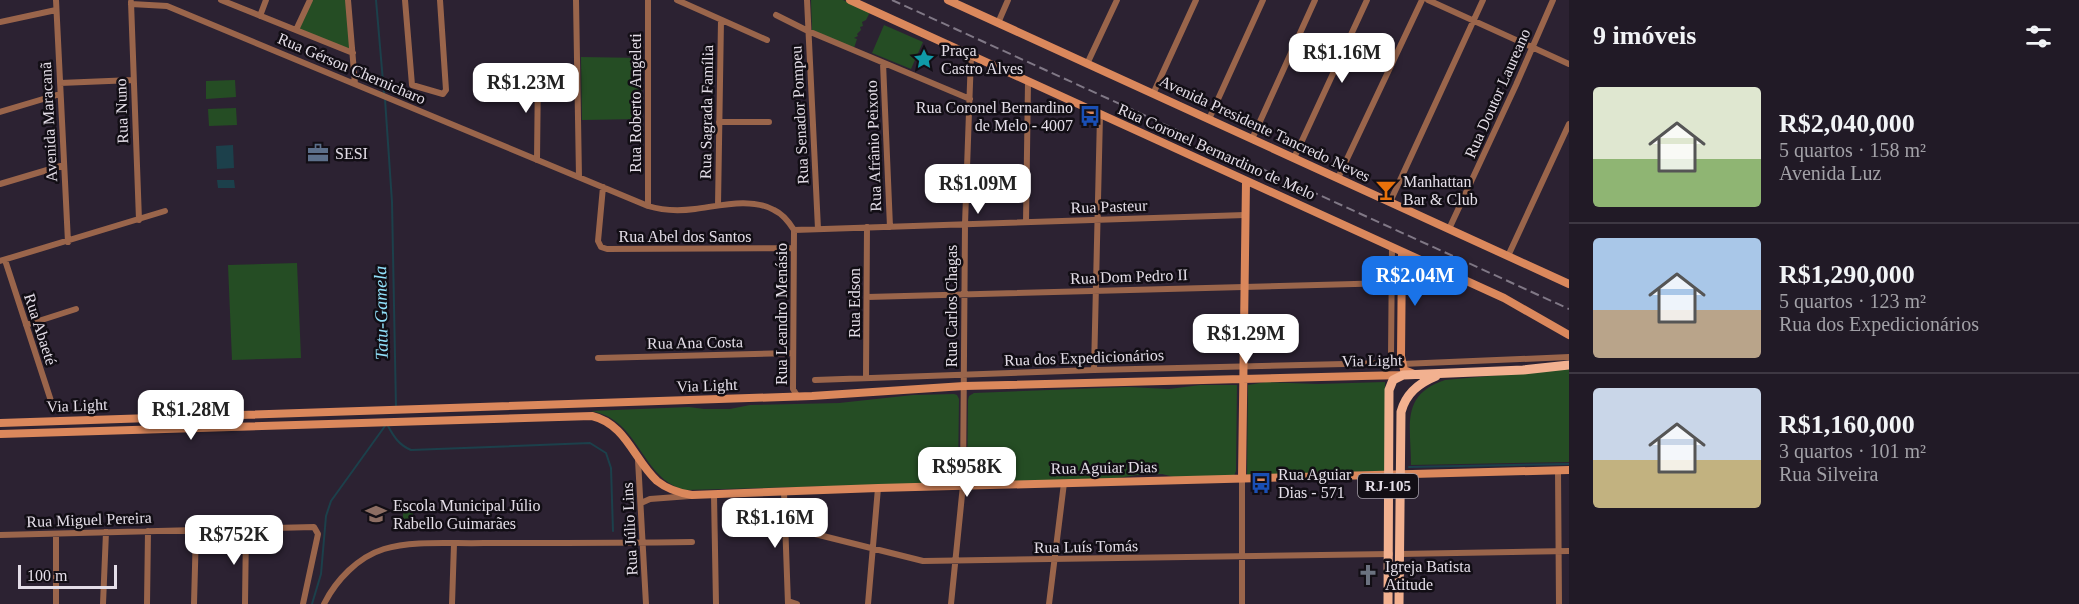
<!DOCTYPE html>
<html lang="pt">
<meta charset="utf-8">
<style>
:root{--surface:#211a26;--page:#29232e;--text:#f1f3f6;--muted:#a2a1a7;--line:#3e3843;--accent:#1a73e8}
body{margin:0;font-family:Georgia,serif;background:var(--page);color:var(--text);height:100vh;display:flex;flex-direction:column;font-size:22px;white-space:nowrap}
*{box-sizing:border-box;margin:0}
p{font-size:20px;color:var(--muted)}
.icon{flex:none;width:33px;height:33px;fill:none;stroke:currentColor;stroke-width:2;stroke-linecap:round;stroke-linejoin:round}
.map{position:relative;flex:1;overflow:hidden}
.sheet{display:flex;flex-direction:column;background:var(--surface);width:510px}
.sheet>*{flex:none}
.scale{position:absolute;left:18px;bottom:15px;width:99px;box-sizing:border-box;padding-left:6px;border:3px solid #e4dee8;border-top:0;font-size:16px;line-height:21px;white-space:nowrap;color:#e4dee8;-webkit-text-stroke:4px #120e15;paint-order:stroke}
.price{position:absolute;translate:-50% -51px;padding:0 14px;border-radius:12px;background:#fff;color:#222;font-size:20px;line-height:39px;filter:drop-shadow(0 2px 3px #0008)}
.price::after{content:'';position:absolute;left:50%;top:36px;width:18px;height:14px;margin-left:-9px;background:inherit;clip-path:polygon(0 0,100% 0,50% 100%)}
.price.active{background:var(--accent);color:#fff}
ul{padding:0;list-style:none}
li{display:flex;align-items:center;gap:18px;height:150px;padding:0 24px}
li+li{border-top:2px solid var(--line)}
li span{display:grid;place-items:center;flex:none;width:168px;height:120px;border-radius:6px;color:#555}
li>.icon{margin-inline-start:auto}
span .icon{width:72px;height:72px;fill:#fffc;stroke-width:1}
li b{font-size:26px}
h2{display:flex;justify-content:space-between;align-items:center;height:72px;padding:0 24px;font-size:26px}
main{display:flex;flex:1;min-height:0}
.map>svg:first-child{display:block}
.green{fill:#254d24}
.water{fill:#1c404b}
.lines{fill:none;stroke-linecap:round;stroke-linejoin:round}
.stream{stroke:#1c404b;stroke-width:2}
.street{stroke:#9a654b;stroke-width:6}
.secondary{stroke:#db885c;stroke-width:8}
.primary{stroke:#f2b190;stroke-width:9}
.rail{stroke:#807886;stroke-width:2;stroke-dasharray:9 4.5;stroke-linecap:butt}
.labels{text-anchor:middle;stroke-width:5;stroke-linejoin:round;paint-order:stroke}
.shield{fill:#120e15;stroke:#a5a0a9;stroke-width:1.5}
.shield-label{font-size:15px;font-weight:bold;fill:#e4dee8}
.poi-label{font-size:16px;fill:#e4dee8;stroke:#120e15;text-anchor:start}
.street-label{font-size:16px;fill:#e4dee8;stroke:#120e15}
.water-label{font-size:18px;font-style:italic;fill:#91e1fb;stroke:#120e15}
</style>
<main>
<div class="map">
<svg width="1569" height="604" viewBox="0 0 1569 604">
<rect width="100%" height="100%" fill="#2c2232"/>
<path class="green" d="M 312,0 L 348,0 L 351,51 L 299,30 Z
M 811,0 L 843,0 L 870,12 L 866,20 L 862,22 L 863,26 L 860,27 L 861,30 L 857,34 L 858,36 L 854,38 L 857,39 L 854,48 L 812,30 Z
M 884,25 L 923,42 L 911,69 L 872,53 Z
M 581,57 L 643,58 L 641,119 L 582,120 Z
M 235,80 L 236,97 L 206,99 L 206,81 Z
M 236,108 L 237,125 L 209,126 L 208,109 Z
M 297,263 L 301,358 L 232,360 L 228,265 Z
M 1569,369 L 1569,462 L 1411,465 C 1411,425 1400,395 1445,380 Z
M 1266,382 L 1317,384 L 1385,382 L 1385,471 L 1247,475 L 1248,385 Z
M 1200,385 L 1237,385 L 1236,471 L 1234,476 L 1174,477 L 1162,474 L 1137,475 L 1111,479 L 968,482 L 967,479 L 968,400 L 969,396 L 974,393 L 1128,387 L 1169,389 Z
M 954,394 L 957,395 L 959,399 L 958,475 L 955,480 L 946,483 L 685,490 C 652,482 643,446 620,425 C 611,417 602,413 591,411 L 689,407 L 704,409 L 730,409 L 750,405 L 839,403 L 913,395 Z
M 403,511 L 413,511 L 413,528 L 403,528 Z"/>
<path class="water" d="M 233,145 L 234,168 L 217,169 L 216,146 Z
M 217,180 L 234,180 L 235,188 L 218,188 Z"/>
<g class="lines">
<path class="stream" d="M 376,0 L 384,93
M 385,99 L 392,202 L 396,408
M 388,426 C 394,437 399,445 411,450 L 590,443 L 606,453 L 611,468 L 613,531
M 1409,467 L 1569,464
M 312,604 L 321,574 L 326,516 L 331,501 L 385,426"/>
<path class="street" d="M 56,0 L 68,242
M 221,0 L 353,53
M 348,0 L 355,84
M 405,0 L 412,85 L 443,94 L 446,90 L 440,0
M 576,0 L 579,177
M 648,0 L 648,206
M 677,0 L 767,40
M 807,0 L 818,229
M 1428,0 L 1569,64
M 131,2 L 139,220
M 131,4 L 167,6 L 648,206 C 664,211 679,211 695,209 C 719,206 751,197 774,210 C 783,214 789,222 794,230
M 776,15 L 808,31 L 970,99
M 260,16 L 266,0
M 0,22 L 56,10
M 998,23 L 1008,0
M 296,30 L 310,0
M 883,63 L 890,227
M 1087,64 L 1117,0
M 60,83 L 133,80
M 1153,94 L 1196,0
M 0,112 L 60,94
M 1209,119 L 1263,0
M 719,122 L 769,122
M 1252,139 L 1315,0
M 1294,158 L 1367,0
M 537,160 L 538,69
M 1338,178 L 1422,0
M 0,184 L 64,165
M 603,187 L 598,241 L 601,247 L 607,249 L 793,248
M 1390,202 L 1483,0
M 718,205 L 721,20
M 1026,222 L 1028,82
M 1449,229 L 1516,85 L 1553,0
M 794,230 L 1245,215
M 794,230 L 793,389 L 798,397
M 1508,256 L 1569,124
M 5,260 L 53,407
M 0,261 L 165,211
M 867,297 L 1392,283
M 26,325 L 76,309
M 598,358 L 793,353
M 1402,364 L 1569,357
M 1094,370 L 1100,115
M 866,378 L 867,227
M 815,380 L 1094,370 L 1387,363 L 1391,357 L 1392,248
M 638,460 L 646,604
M 1558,470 L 1559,604
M 1242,478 L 1242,604
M 784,492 L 788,604
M 714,495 L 716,604
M 641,503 L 650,499 L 690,496
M 787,527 L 923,561 L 1390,554
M 56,534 L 56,604
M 0,535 L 314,527 L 318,534 L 303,604
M 1400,554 L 1569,551
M 788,601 L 797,604
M 103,604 L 106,532
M 147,604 L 148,531
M 194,604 L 196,530
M 245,604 L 246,529
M 324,604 C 336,580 358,557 384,549 C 413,540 454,544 484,543 C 554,543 623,543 692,542
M 452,604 L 454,544
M 868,604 L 878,488
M 951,604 L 963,485 L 965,224 L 971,56
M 1049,604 L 1064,483"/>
<path class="secondary" d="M 850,0 L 1504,298 L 1569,335
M 948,0 L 1569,284
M 1402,252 L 1401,356 L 1404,370 L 1414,374
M 0,423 L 812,396 L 964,386 L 1403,375
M 0,434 L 592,416 C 626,424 634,460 657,481 C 667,489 679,493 692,495 L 878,488 L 1569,470
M 1242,478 L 1246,181"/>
<path class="primary" d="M 1388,604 L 1389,390 L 1393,380 L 1403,375 L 1523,370 L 1569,365
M 1399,604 L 1401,412 C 1406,393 1419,383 1436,376"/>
<path class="rail" d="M 892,0 L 1569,309"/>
</g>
<defs>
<symbol id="sight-bare" viewBox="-9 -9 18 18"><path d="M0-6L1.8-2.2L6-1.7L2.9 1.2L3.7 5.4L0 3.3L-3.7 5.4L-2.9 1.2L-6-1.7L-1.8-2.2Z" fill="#0f9aa8" stroke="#120e15" stroke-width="2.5" paint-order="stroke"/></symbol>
<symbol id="bus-bare" viewBox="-9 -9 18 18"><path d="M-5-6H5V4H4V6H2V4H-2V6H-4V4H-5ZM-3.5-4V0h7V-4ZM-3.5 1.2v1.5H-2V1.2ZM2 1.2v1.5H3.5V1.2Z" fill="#1a4fb4" stroke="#120e15" stroke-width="2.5" paint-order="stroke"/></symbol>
<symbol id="office-bare" viewBox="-9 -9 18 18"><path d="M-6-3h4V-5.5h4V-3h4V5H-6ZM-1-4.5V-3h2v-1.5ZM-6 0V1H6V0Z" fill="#5c6f8a" stroke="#120e15" stroke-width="2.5" paint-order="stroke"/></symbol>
<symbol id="bar-bare" viewBox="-9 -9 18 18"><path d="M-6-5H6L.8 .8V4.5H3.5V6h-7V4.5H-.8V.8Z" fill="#e8710a" stroke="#120e15" stroke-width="2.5" paint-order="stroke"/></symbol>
<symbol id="school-bare" viewBox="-9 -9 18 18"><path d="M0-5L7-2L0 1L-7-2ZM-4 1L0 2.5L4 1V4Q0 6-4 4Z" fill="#8d6e63" stroke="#120e15" stroke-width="2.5" paint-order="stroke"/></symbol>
<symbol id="church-bare" viewBox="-9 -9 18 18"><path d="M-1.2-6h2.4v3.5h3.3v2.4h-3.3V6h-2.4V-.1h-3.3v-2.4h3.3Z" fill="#6b7280" stroke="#120e15" stroke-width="2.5" paint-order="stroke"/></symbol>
</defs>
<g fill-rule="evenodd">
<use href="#sight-bare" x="909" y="44" width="30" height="30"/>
<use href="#bus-bare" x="1075" y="101" width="30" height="30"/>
<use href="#office-bare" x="303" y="138" width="30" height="30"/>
<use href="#bar-bare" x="1371" y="175" width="30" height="30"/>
<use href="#bus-bare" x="1246" y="468" width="30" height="30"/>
<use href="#school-bare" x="361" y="499" width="30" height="30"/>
<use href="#church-bare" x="1353" y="560" width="30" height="30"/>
</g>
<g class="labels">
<rect class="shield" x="1358" y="474" width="60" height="24" rx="4.5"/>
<g class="shield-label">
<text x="1388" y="491">RJ-105</text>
</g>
<g class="poi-label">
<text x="941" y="56">Praça<tspan x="941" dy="18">Castro Alves</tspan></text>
<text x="1073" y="113" text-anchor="end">Rua Coronel Bernardino<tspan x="1073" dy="18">de Melo - 4007</tspan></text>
<text x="335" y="159">SESI</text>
<text x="1403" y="187">Manhattan<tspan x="1403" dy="18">Bar &amp; Club</tspan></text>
<text x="1278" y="480">Rua Aguiar<tspan x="1278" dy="18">Dias - 571</tspan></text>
<text x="393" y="511">Escola Municipal Júlio<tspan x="393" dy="18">Rabello Guimarães</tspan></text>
<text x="1385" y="572">Igreja Batista<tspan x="1385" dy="18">Atitude</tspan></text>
</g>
<g class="street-label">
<text transform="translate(352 68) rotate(23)" y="6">Rua Gérson Chernicharo</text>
<text transform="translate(1497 93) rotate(-66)" y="6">Rua Doutor Laureano</text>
<text transform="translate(635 103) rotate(-90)" y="6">Rua Roberto Angeleti</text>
<text transform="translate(121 111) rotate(-92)" y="6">Rua Nuno</text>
<text transform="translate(706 112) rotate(-89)" y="6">Rua Sagrada Família</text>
<text transform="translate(799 115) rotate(-93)" y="6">Rua Senador Pompeu</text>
<text transform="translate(48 122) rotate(-93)" y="6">Avenida Maracanã</text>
<text transform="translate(1265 128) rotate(25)" y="6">Avenida Presidente Tancredo Neves</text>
<text transform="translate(873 146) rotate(-92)" y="6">Rua Afrânio Peixoto</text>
<text transform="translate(1217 151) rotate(24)" y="6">Rua Coronel Bernardino de Melo</text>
<text transform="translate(1109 206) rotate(-2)" y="6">Rua Pasteur</text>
<text x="685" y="242">Rua Abel dos Santos</text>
<text transform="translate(1129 276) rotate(-2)" y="6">Rua Dom Pedro II</text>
<text transform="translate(854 303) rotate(-90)" y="6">Rua Edson</text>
<text transform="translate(951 306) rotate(-90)" y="6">Rua Carlos Chagas</text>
<text transform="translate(781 314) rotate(-90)" y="6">Rua Leandro Menásio</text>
<text transform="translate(41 329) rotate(72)" y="6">Rua Abaeté</text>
<text transform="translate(695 342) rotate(-1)" y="6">Rua Ana Costa</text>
<text transform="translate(1084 357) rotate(-2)" y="6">Rua dos Expedicionários</text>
<text transform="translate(1372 360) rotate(-1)" y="6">Via Light</text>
<text transform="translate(707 385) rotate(-2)" y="6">Via Light</text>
<text transform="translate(77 405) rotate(-2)" y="6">Via Light</text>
<text transform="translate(1104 467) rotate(-1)" y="6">Rua Aguiar Dias</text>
<text transform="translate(89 519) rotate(-2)" y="6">Rua Miguel Pereira</text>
<text transform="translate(629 529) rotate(-93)" y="6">Rua Júlio Lins</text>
<text transform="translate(1086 546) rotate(-1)" y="6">Rua Luís Tomás</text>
</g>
<g class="water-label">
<text transform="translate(381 313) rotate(-91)" y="6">Tatu-Gamela</text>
</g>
</g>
</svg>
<div class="scale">100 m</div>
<b class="price" style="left:1342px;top:84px">R$1.16M</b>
<b class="price" style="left:526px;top:114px">R$1.23M</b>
<b class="price" style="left:978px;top:215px">R$1.09M</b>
<b class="price active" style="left:1415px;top:307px">R$2.04M</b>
<b class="price" style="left:1246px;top:365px">R$1.29M</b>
<b class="price" style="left:191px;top:441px">R$1.28M</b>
<b class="price" style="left:967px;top:498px">R$958K</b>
<b class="price" style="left:775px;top:549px">R$1.16M</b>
<b class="price" style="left:234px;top:566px">R$752K</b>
</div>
<section class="sheet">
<h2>9 imóveis<svg class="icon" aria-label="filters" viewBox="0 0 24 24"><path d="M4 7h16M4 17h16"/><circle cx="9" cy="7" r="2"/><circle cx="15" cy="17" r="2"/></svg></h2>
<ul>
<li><span style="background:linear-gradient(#dfe7d0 60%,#8fb573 0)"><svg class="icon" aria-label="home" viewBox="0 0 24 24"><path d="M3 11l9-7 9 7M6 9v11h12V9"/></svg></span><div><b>R$2,040,000</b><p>5 quartos · 158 m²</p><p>Avenida Luz</p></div></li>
<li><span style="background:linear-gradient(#a9c7e8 60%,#b9a48a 0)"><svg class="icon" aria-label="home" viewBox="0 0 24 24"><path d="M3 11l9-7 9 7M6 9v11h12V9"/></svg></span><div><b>R$1,290,000</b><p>5 quartos · 123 m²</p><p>Rua dos Expedicionários</p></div></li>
<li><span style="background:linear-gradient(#c9d6e8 60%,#c2b280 0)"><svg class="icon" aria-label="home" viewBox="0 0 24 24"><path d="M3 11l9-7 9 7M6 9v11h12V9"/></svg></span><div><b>R$1,160,000</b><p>3 quartos · 101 m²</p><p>Rua Silveira</p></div></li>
</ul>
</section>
</main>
